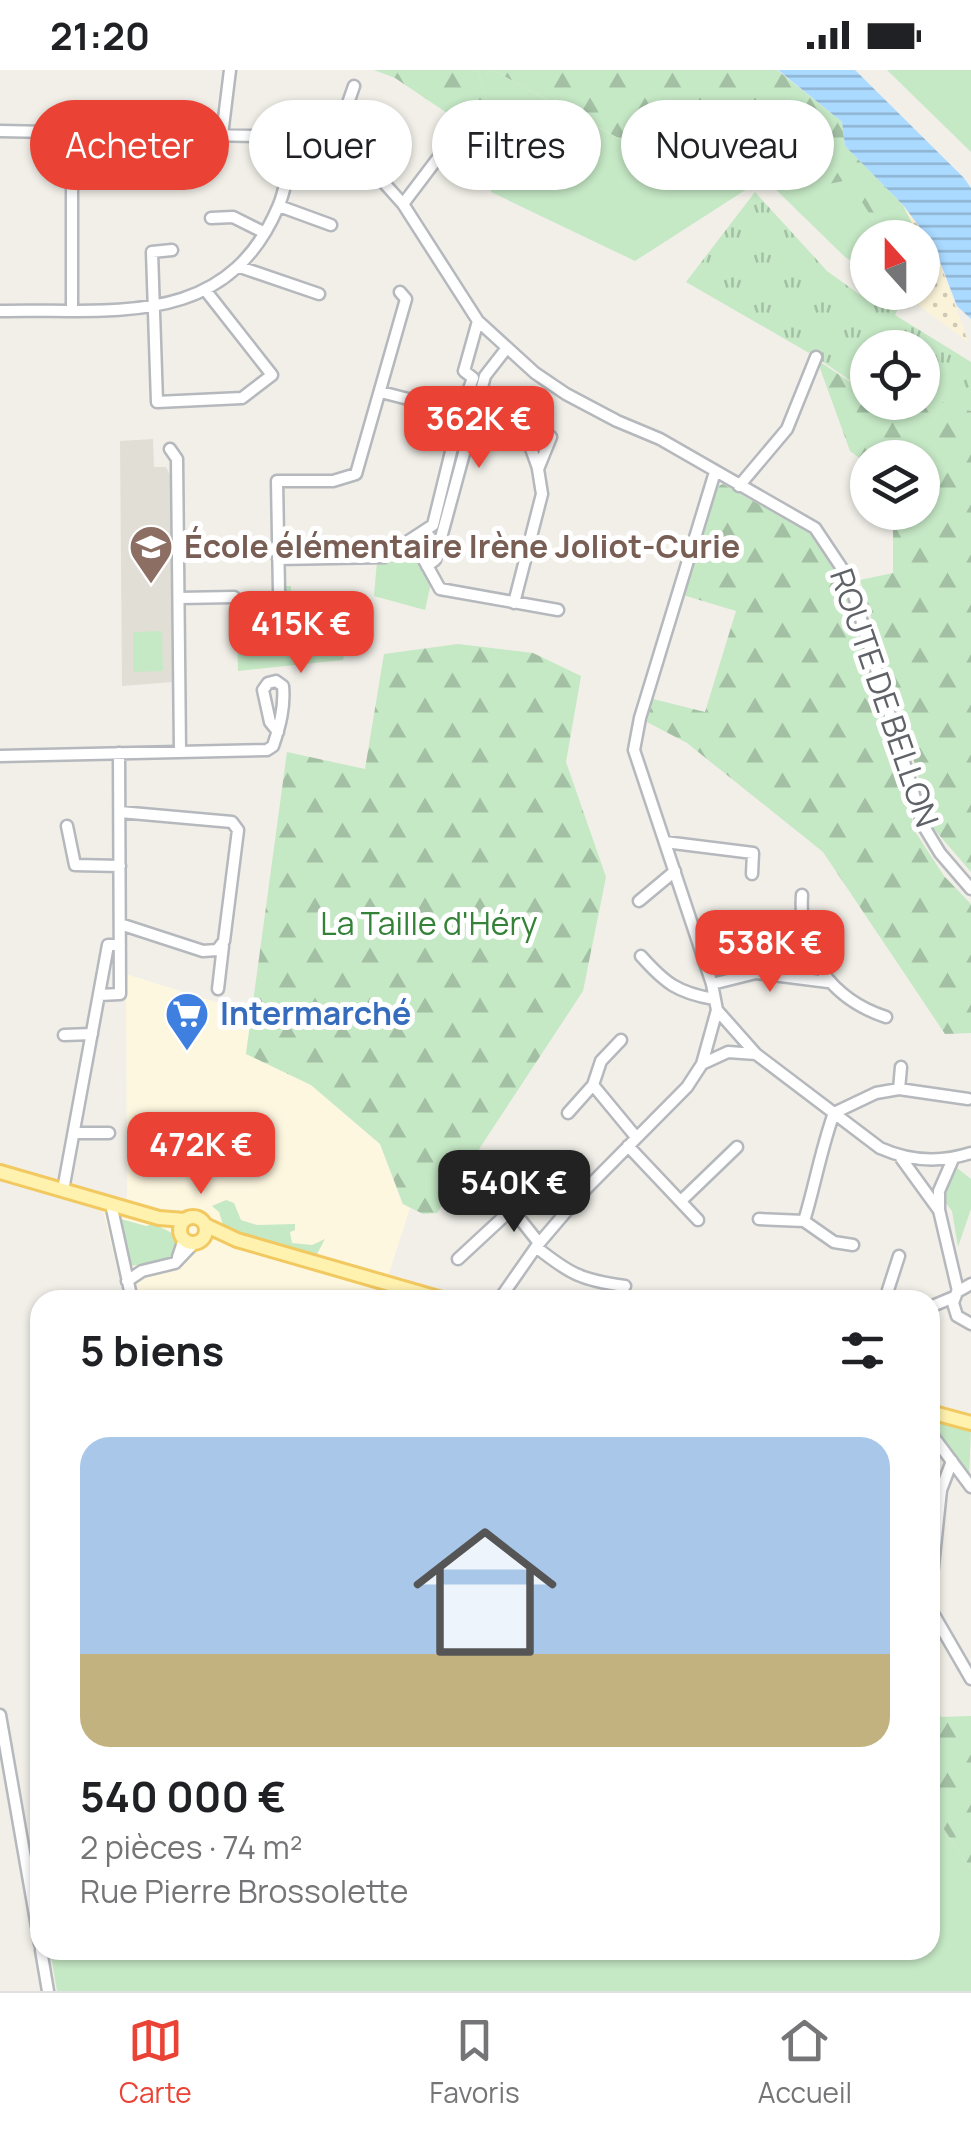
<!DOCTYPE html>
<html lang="fr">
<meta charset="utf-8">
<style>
:root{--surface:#fff;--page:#f2f2f2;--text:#202124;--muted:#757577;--line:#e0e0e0;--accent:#ea4335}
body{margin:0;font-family:Manrope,sans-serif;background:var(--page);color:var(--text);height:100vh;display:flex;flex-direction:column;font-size:38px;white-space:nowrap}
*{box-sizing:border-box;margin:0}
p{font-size:32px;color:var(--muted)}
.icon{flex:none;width:55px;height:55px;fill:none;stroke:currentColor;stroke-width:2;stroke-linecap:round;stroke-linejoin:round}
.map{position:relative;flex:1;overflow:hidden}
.side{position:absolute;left:30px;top:1220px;width:910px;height:670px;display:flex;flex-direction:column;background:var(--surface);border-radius:30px;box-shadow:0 2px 8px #0004}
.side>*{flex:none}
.top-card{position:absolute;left:30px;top:30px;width:912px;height:90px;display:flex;gap:20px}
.needle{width:65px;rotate:339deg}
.tools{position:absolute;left:850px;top:150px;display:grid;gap:20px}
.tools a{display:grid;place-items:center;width:90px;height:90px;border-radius:50%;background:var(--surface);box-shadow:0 2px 8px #0004;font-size:50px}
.price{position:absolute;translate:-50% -85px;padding:0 22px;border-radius:20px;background:var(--accent);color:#fff;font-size:32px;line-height:65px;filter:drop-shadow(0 2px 5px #0008)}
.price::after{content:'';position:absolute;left:50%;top:60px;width:30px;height:22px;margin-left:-15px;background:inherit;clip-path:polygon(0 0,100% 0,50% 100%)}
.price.selected{background:#222;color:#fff}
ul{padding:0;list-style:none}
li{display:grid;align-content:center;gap:20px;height:530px;padding:0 50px}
li span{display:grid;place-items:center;height:310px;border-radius:30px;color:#555}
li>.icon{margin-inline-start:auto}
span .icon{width:180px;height:180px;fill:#fffc;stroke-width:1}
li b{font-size:42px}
h2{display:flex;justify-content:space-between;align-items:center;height:120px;padding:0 50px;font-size:42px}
.tag{padding:0 35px;border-radius:45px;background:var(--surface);box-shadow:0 2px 8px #0004;font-size:35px;line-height:90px}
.tag.selected{background:var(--accent);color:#fff}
.status{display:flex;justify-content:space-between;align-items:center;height:70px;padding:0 50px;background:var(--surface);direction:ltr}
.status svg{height:28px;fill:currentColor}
.tabs{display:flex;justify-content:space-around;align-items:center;height:140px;border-top:2px solid var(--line);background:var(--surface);font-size:28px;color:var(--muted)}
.tabs a{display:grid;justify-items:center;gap:5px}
.tabs .selected{color:var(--accent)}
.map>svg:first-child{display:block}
.commercial{fill:#fef7e0}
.education{fill:#e1ded6}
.grass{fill:#c5e8c5}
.forest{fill:url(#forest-firs)}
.sand{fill:url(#sand-dots)}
.park{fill:url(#park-tufts)}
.water{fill:url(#water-rules)}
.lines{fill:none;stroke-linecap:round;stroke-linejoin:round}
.minor-casing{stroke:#b5b8bc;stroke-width:15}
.major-casing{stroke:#f2c960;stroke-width:18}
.minor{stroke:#fff;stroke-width:10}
.major{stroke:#fff2af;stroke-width:12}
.labels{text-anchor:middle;stroke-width:10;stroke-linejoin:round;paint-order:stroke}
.education-label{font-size:32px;font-weight:bold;fill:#785e54;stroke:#fff;text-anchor:start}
.street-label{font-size:32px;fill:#5f6368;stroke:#fff}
.park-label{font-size:32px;fill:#348238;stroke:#fff}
.shop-label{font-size:32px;font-weight:bold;fill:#366cbe;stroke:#fff;text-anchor:start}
</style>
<div class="status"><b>21:20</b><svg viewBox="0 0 49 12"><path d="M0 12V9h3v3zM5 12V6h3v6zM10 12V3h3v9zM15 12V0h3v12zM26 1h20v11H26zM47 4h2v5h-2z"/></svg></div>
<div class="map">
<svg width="971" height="1921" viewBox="0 0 971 1921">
<defs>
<pattern id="forest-firs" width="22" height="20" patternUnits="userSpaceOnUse" patternTransform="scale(2.5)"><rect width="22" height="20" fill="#c5e8c5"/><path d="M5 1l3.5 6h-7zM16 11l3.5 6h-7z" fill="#a3c0a4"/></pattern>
<pattern id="sand-dots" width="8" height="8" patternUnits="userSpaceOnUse" patternTransform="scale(2.5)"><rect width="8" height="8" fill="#fbf3d9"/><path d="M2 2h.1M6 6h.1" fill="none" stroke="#cec8b4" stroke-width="1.8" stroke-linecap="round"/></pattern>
<pattern id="park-tufts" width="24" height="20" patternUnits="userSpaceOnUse" patternTransform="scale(2.5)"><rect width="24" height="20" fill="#c5e8c5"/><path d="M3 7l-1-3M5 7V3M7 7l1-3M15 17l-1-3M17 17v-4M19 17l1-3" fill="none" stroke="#a3c0a4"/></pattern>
<pattern id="water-rules" width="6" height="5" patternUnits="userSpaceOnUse" patternTransform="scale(2.5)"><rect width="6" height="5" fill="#aadaff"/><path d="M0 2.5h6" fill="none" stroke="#8eb4d2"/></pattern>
</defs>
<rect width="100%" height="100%" fill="#f1efe8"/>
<path class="commercial" d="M 126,904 L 251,943 L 246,984 L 311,1015 L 380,1074 L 402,1134 L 410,1138 L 388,1206 L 407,1230 L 125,1230 L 103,1141 L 127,1128 Z"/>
<path class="education" d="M 153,369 L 154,397 L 166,397 L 173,411 L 173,612 L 122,616 L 120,371 Z"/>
<path class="grass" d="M 478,0 L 493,0 L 691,108 L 721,67 L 797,87 L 848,109 L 874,151 L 903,135 L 919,167 L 868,168 L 867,201 L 845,187 L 764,108 L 635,191 L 491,122 L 499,78 Z
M 887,0 L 971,0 L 971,82 Z
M 411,477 L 431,513 L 425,540 L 374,526 L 377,491 Z
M 283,516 L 291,516 L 291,533 L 357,533 L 343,590 L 238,601 L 236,524 L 282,524 Z
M 162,561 L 163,601 L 133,602 L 133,562 Z
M 957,1098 L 971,1109 L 971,1139 L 958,1177 L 952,1141 L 943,1129 Z
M 226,1130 L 234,1133 L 241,1150 L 257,1155 L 295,1154 L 295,1160 L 290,1162 L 292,1173 L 312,1175 L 325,1169 L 317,1184 L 224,1158 L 219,1142 L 212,1136 Z
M 121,1149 L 146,1156 L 154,1154 L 174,1164 L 178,1177 L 167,1191 L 130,1196 Z
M 948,1351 L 971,1357 L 969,1408 L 936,1364 L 940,1354 Z
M 930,1738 L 971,1800 L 971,1921 L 57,1921 L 50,1880 L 930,1880 Z"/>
<path class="forest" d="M 374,0 L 478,0 L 499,78 L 395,8 Z
M 493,0 L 777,0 L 842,52 L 845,76 L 903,135 L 874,151 L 848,110 L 814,117 L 797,87 L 722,67 L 692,108 Z
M 817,290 L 867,323 L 868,332 L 922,332 L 923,327 L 928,327 L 971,341 L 971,802 L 934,759 L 860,510 L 893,503 L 893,443 L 922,442 L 922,388 L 868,388 L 867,394 L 850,381 Z
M 723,414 L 811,464 L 835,501 L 852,540 L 916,763 L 944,806 L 971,834 L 971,963 L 945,964 L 823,782 L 687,673 L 647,652 L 653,629 L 705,642 L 736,541 L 683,525 L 715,417 Z
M 458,574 L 533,583 L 581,606 L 566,692 L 606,807 L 583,921 L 437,1143 L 423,1144 L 403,1134 L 380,1074 L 311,1015 L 246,984 L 287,682 L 365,699 L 384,584 Z
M 930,1629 L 941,1647 L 971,1646 L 971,1800 L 930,1738 Z"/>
<path class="sand" d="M 903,135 L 934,176 L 968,272 L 902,223 L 922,222 L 922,168 L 919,167 Z"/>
<path class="park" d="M 755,122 L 827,201 L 870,232 L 878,223 L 883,223 L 899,236 L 895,245 L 971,292 L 971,341 L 923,327 L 922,278 L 868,278 L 867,322 L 816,287 L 686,212 Z"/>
<path class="water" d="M 778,0 L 855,0 L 964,108 L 971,118 L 971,249 L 957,236 L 934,176 L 903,135 L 845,76 L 842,52 Z"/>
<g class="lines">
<defs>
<path id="minor" d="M 0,61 L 261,66 L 332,79 L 377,105 L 403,134 L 478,251 L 535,303 L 566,324 L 617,351 L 660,369 L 815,458 L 849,509 L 923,755 L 940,783 L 971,819
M 222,65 L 230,0
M 332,79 L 354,16
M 158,112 L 172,89 L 177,64
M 403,134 L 456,64
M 279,136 L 331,155
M 211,148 L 233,147 L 263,162
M 172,180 L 152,182 L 157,332 L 242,328 L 272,305 L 206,221
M 240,197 L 319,224
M 72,239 L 72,62
M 0,241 C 111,238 225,261 278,137 C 287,117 289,91 293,70
M 381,322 L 524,359 L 538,398
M 170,379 L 177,389 L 180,682
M 715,402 L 640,648 L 634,680 L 712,914 L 717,940 L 756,984 L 880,1078 C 909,1091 940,1093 971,1083
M 739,416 L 787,359 L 816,287
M 413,470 L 440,519 L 558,540
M 278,489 L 384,487 L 433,455 L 461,341 L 473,308 L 464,301 L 478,251
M 427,496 L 435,490 L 485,306 L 506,279
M 279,521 L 277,411 L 333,411 L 356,404 L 406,229 L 400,222
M 179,528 L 234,527
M 514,533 L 542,424 L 538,399 L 551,367 L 524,359
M 0,686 L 267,680 L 273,676 C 280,656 285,637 283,616 L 276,611 L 268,613 L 263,620 L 270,652 L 278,662
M 120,742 L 232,752 L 238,760 L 224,871 L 217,880 L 203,881 L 120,854
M 67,756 L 75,795 L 120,796
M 665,772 L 753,783 L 752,804
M 802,825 C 798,883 831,929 886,947
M 639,831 L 675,801
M 641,886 C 665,913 678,923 714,929
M 712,914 L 756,903 L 828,912
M 218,919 L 223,876
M 99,925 L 120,924 L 119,683
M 64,965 L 92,964
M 702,994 L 728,982 L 756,984
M 593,1015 L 636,1067
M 899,1019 L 901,997
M 568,1043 L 593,1015 L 601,991 L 621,970
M 74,1063 L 109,1063
M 628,1076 L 698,1150
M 901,1088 L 938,1139
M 953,1089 L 939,1121 L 939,1140 L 958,1221
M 63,1120 L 108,875 L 120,875
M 682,1130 L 737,1077
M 111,1134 L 132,1230
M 512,1139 L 539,1173
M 759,1149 L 804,1151 L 834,1172 L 853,1175
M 804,1151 C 815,1115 821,1079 834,1043 L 876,1023 L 899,1019 L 968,1029
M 536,1177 C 570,1204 581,1210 625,1216
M 178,1187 L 184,1169
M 458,1189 L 512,1139 L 511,1129 L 518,1108
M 127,1211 L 142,1201 L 175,1193 L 194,1173
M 971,1214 L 957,1222 L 953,1233 L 957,1246 L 971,1254
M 499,1230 L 536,1177 L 582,1123 L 687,1017 L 702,994 L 717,940
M 893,1230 L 888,1220 L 899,1186
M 930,1237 L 954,1227
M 930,1362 L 971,1417
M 930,1525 L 941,1420 L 952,1391
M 930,1538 L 971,1609
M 0,1645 L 40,1874
M 41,1880 L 48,1921"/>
<path id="major" d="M 0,1102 L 159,1148 L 185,1150
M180 1160a13 13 0 1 1 26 0a13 13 0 1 1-26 0Z
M 205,1155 L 237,1170 L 445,1230
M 930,1342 L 971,1353"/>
</defs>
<use href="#minor" class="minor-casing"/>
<use href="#major" class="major-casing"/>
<use href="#minor" class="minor"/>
<use href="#major" class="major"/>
</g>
<defs>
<symbol id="school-pin" viewBox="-11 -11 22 30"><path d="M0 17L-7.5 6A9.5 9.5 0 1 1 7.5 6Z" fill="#8d6e63" stroke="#fff"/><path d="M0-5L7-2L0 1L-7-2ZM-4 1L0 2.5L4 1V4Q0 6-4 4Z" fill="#fff"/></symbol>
<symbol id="supermarket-pin" viewBox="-11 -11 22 30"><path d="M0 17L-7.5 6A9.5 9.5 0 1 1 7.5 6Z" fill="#3f7fe0" stroke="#fff"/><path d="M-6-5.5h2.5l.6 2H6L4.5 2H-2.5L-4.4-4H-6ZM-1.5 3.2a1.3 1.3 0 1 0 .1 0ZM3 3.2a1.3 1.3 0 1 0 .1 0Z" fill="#fff"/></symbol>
</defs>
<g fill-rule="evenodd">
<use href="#school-pin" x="126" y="452" width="50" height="68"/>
<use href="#supermarket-pin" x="162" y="919" width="50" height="68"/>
</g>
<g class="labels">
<g class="education-label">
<text x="184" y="488">École élémentaire Irène Joliot-Curie</text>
</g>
<g class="street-label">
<text transform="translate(884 628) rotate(71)" y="11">ROUTE DE BELLON</text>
</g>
<g class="park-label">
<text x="429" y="865">La Taille d'Héry</text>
</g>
<g class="shop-label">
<text x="220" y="955">Intermarché</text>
</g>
</g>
</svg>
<div class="tools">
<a><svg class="needle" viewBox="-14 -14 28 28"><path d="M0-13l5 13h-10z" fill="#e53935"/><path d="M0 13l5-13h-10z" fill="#757577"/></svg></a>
<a><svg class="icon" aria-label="locate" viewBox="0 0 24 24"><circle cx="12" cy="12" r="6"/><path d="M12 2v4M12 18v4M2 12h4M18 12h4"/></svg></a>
<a><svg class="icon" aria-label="layers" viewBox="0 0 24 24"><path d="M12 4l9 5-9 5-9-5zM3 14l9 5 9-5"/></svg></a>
</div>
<b class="price" style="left:479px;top:401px">362K €</b>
<b class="price" style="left:301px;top:606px">415K €</b>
<b class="price" style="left:770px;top:925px">538K €</b>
<b class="price" style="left:201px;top:1127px">472K €</b>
<b class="price selected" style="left:514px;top:1165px">540K €</b>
<div class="top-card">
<a class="tag selected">Acheter</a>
<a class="tag">Louer</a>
<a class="tag">Filtres</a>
<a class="tag">Nouveau</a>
</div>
<section class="side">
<h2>5 biens<svg class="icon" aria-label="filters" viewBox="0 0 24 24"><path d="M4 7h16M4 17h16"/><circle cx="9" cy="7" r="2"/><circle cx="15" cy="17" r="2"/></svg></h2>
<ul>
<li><span style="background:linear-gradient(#a9c7e8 70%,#c2b280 0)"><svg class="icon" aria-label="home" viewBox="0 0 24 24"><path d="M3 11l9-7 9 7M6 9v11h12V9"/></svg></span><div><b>540 000 €</b><p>2 pièces · 74 m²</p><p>Rue Pierre Brossolette</p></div></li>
</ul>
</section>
</div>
<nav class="tabs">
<a class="selected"><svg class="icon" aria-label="map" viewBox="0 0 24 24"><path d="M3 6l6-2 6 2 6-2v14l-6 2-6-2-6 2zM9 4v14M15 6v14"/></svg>Carte</a>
<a><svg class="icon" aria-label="saved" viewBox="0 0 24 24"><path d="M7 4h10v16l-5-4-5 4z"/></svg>Favoris</a>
<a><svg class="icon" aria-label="home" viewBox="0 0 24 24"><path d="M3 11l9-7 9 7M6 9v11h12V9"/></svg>Accueil</a>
</nav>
